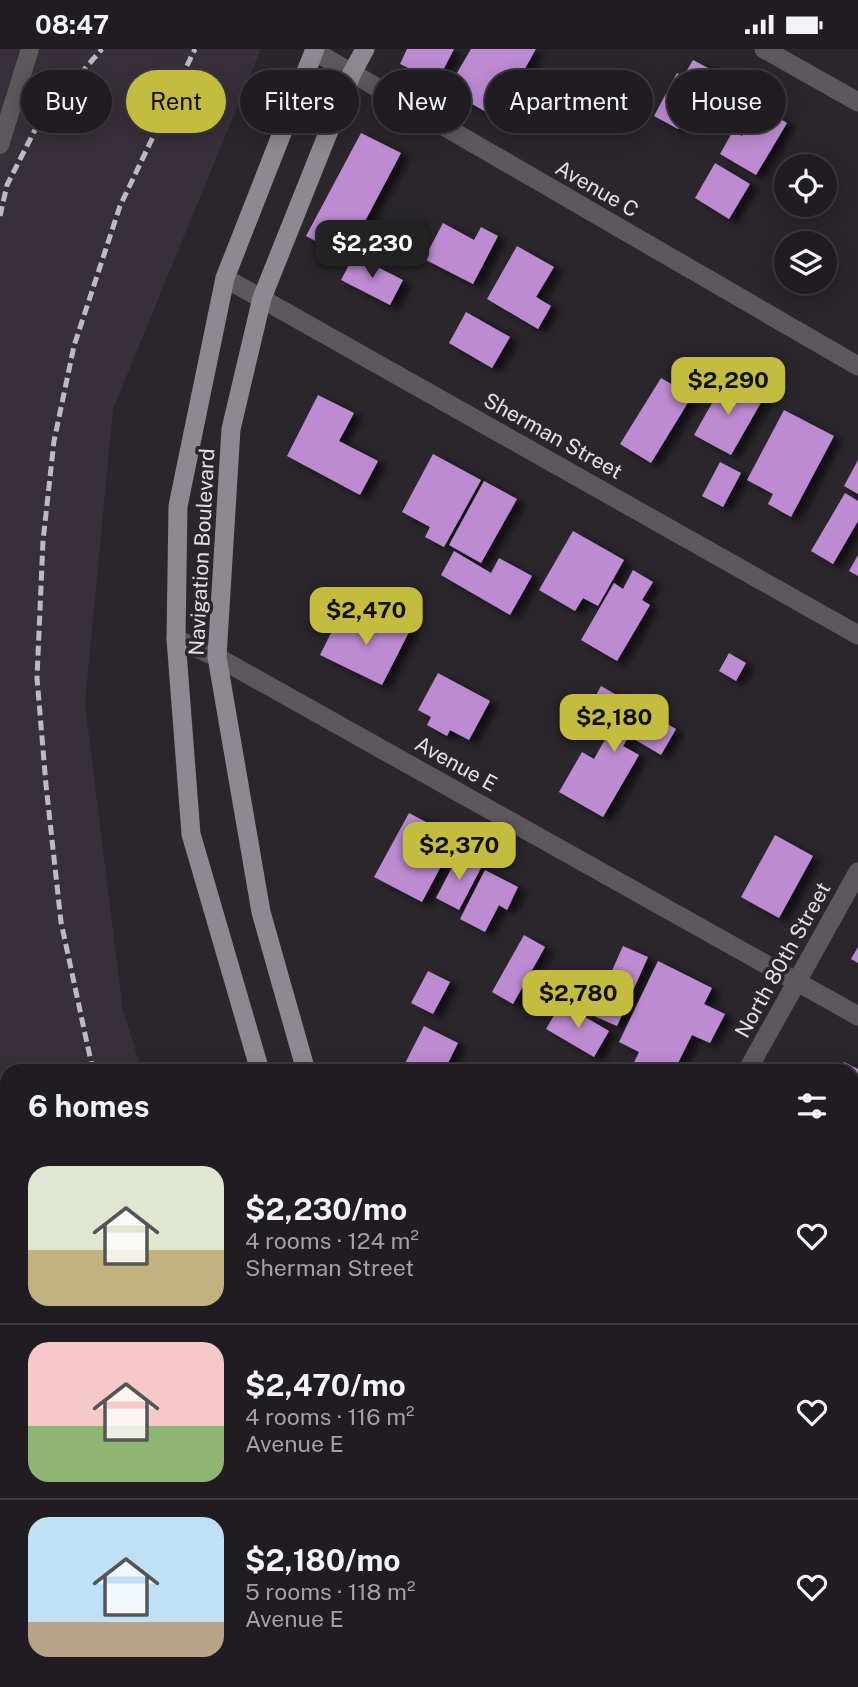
<!DOCTYPE html>
<meta charset="utf-8">
<style>
:root{--surface:#201c21;--page:#2d292e;--text:#f1f3f6;--muted:#a2a1a5;--line:#3d3a3f;--accent:#c4bc3e}
body{margin:0;font-family:"Public Sans",sans-serif;background:var(--page);color:var(--text);height:100vh;display:flex;flex-direction:column;font-size:26px;white-space:nowrap}
*{box-sizing:border-box;margin:0}
p{font-size:23px;color:var(--muted)}
.icon{flex:none;width:38px;height:38px;fill:none;stroke:currentColor;stroke-width:2;stroke-linecap:round;stroke-linejoin:round}
.map{position:relative;flex:1;overflow:hidden}
.panel{position:absolute;left:0px;top:1015px;width:859px;height:623px;display:flex;flex-direction:column;background:var(--surface);border-radius:21px 21px 0 0;box-shadow:0 4px 18px #0003,0 0 0 2px var(--line)}
.panel>*{flex:none}
.guide{position:absolute;left:21px;top:21px;width:817px;height:63px;display:flex;gap:14px}
.buttons{position:absolute;left:774px;top:105px;display:grid;gap:14px}
.buttons a{display:grid;place-items:center;width:63px;height:63px;border-radius:50%;background:var(--surface);box-shadow:0 4px 18px #0003,0 0 0 2px var(--line);font-size:35px}
.price{position:absolute;translate:-50% -60px;padding:0 16px;border-radius:14px;background:var(--accent);color:#111;font-size:23px;line-height:46px;filter:drop-shadow(0 2px 4px #0008)}
.price::after{content:'';position:absolute;left:50%;top:42px;width:21px;height:16px;margin-left:-10px;background:inherit;clip-path:polygon(0 0,100% 0,50% 100%)}
.price.on{background:#222;color:#fff}
ul{padding:0;list-style:none}
li{display:flex;align-items:center;gap:21px;height:175px;padding:0 28px}
li+li{border-top:2px solid var(--line)}
li span{display:grid;place-items:center;flex:none;width:196px;height:140px;border-radius:21px;color:#555}
li>.icon{margin-inline-start:auto}
span .icon{width:84px;height:84px;fill:#fffc;stroke-width:1}
li b{font-size:30px}
h2{display:flex;justify-content:space-between;align-items:center;height:84px;padding:0 28px;font-size:30px}
.tag{padding:0 24px;border-radius:32px;background:var(--surface);box-shadow:0 4px 18px #0003,0 0 0 2px var(--line);font-size:24px;line-height:63px}
.tag.on{background:var(--accent);color:#111}
.status{display:flex;justify-content:space-between;align-items:center;height:49px;padding:0 35px;background:var(--surface);direction:ltr}
.status svg{height:19px;fill:currentColor}
.map>svg:first-child{display:block}
.built{fill:#372f3a}
.building{fill:#bd8bd2;filter:url(#shadow)}
.lines{fill:none;stroke-linecap:round;stroke-linejoin:round}
.service{stroke:#5b595c;stroke-width:18}
.minor{stroke:#5b595c;stroke-width:19}
.primary{stroke:#8e8990;stroke-width:19}
.rail{stroke:#bebbbf;stroke-width:5;stroke-dasharray:10 5;stroke-linecap:butt}
.labels{text-anchor:middle;stroke-width:7;stroke-linejoin:round;paint-order:stroke}
.street-label{font-size:21px;fill:#e4e1e5;stroke:#2a262c}
</style>
<div class="status"><b>08:47</b><svg viewBox="0 0 49 12"><path d="M0 12V9h3v3zM5 12V6h3v6zM10 12V3h3v9zM15 12V0h3v12zM26 1h20v11H26zM47 4h2v5h-2z"/></svg></div>
<div class="map">
<svg width="858" height="1638" viewBox="0 0 858 1638">
<defs>
<filter id="shadow"><feDropShadow dx="8" dy="4.5" stdDeviation="3.5" flood-color="#0009"/></filter>
</defs>
<rect width="100%" height="100%" fill="#2a262c"/>
<path class="built" d="M 0,0 L 261,0 L 113,360 L 85,655 L 123,962 L 142,1022 L 7,1022 L 7,1631 L 335,1631 L 337,1638 L 0,1638 Z
M 852,1573 L 858,1576 L 858,1638 L 668,1638 L 672,1631 L 852,1631 Z"/>
<path class="building" d="M 407,0 L 454,0 L 437,33 L 400,15 Z
M 471,0 L 536,0 L 497,69 L 447,41 Z
M 693,11 L 710,20 L 678,80 L 654,67 L 677,24 L 683,28 Z
M 759,57 L 787,74 L 756,126 L 720,105 L 733,82 L 742,87 Z
M 361,84 L 401,104 L 346,208 L 306,187 Z
M 715,114 L 750,135 L 729,170 L 695,149 Z
M 443,174 L 474,191 L 481,178 L 498,187 L 473,235 L 424,210 Z
M 517,197 L 554,218 L 536,248 L 551,257 L 538,280 L 487,250 Z
M 354,206 L 403,231 L 390,256 L 341,231 Z
M 466,263 L 510,288 L 492,319 L 449,294 Z
M 661,329 L 692,347 L 651,414 L 620,395 Z
M 726,329 L 763,350 L 731,406 L 694,386 Z
M 318,346 L 354,364 L 339,392 L 378,412 L 360,446 L 287,407 Z
M 784,361 L 834,387 L 791,468 L 768,455 L 773,445 L 747,431 Z
M 433,405 L 481,431 L 444,498 L 425,488 L 430,478 L 402,463 Z
M 858,411 L 858,445 L 844,437 Z
M 720,413 L 741,424 L 723,458 L 702,447 Z
M 484,432 L 517,450 L 481,514 L 449,496 Z
M 845,444 L 858,452 L 858,472 L 833,515 L 811,502 Z
M 573,482 L 624,511 L 598,557 L 583,549 L 575,562 L 539,541 Z
M 454,502 L 491,524 L 499,509 L 532,527 L 510,566 L 441,526 Z
M 858,506 L 858,527 L 849,522 Z
M 633,521 L 653,533 L 642,551 L 650,556 L 617,612 L 581,591 L 614,534 L 623,540 Z
M 382,565 L 411,579 L 382,636 L 320,606 L 340,566 L 373,582 Z
M 729,604 L 746,614 L 736,632 L 719,622 Z
M 438,624 L 490,652 L 469,691 L 450,681 L 447,687 L 427,676 L 431,668 L 418,661 Z
M 601,637 L 676,680 L 661,706 L 629,687 L 623,697 L 639,706 L 603,768 L 559,743 L 582,703 L 594,710 L 612,678 L 603,673 L 611,659 L 594,650 Z
M 409,764 L 456,789 L 422,853 L 374,828 Z
M 775,786 L 813,807 L 779,869 L 741,848 Z
M 459,805 L 482,817 L 459,861 L 436,849 Z
M 485,821 L 518,838 L 507,861 L 499,856 L 485,883 L 460,870 Z
M 524,886 L 545,898 L 513,955 L 492,943 Z
M 623,897 L 648,908 L 617,977 L 592,966 Z
M 858,898 L 858,914 L 851,910 Z
M 658,912 L 712,939 L 704,955 L 725,965 L 710,994 L 692,986 L 675,1020 L 680,1022 L 630,1022 L 639,1003 L 619,993 Z
M 428,922 L 450,933 L 433,965 L 411,954 Z
M 561,954 L 609,982 L 594,1008 L 546,980 Z
M 424,977 L 458,994 L 444,1022 L 401,1022 Z
M 844,1013 L 858,1020 L 858,1079 L 852,1090 L 852,1022 L 840,1022 Z
M 852,1230 L 858,1233 L 858,1284 L 852,1294 Z
M 852,1406 L 858,1409 L 858,1468 L 852,1479 Z
M 852,1581 L 858,1585 L 858,1638 L 703,1638 L 707,1631 L 852,1631 Z
M 687,1631 L 703,1631 L 700,1637 Z"/>
<g class="lines">
<path class="service" d="M 0,96 L 30,0"/>
<path class="minor" d="M 764,0 L 858,53
M 314,2 L 858,317
M 225,229 L 858,586
M 176,590 L 217,608 L 858,967
M 747,1022 L 858,823
M 852,1347 L 858,1350"/>
<path class="primary" d="M 260,1022 L 191,785 L 176,590 L 178,457 L 225,229 L 315,0
M 306,1022 L 261,863 L 217,608 L 231,380 L 262,249 L 352,24 L 365,0
M 452,1631 L 454,1638
M 507,1631 L 510,1638"/>
<path class="rail" d="M 0,167 L 7,136 L 40,71 L 102,0
M 93,1022 L 61,873 L 46,736 L 37,629 L 43,492 L 54,392 L 74,297 L 120,157 L 195,0
M 278,1631 L 280,1638"/>
</g>
<g class="labels">
<g class="street-label">
<text transform="translate(597 140) rotate(30)" y="7">Avenue C</text>
<text transform="translate(553 387) rotate(29)" y="7">Sherman Street</text>
<text transform="translate(202 503) rotate(-87)" y="7">Navigation Boulevard</text>
<text transform="translate(456 715) rotate(29)" y="7">Avenue E</text>
<text transform="translate(783 911) rotate(-61)" y="7">North 80th Street</text>
</g>
</g>
</svg>
<div class="buttons">
<a><svg class="icon" aria-label="locate" viewBox="0 0 24 24"><circle cx="12" cy="12" r="6"/><path d="M12 2v4M12 18v4M2 12h4M18 12h4"/></svg></a>
<a><svg class="icon" aria-label="layers" viewBox="0 0 24 24"><path d="M12 4l9 5-9 5-9-5zM3 14l9 5 9-5"/></svg></a>
</div>
<b class="price on" style="left:372px;top:231px">$2,230</b>
<b class="price" style="left:728px;top:368px">$2,290</b>
<b class="price" style="left:366px;top:598px">$2,470</b>
<b class="price" style="left:614px;top:705px">$2,180</b>
<b class="price" style="left:459px;top:833px">$2,370</b>
<b class="price" style="left:578px;top:981px">$2,780</b>
<div class="guide">
<a class="tag">Buy</a>
<a class="tag on">Rent</a>
<a class="tag">Filters</a>
<a class="tag">New</a>
<a class="tag">Apartment</a>
<a class="tag">House</a>
</div>
<section class="panel">
<h2>6 homes<svg class="icon" aria-label="filters" viewBox="0 0 24 24"><path d="M4 7h16M4 17h16"/><circle cx="9" cy="7" r="2"/><circle cx="15" cy="17" r="2"/></svg></h2>
<ul>
<li><span style="background:linear-gradient(#dfe7d0 60%,#c2b280 0)"><svg class="icon" aria-label="home" viewBox="0 0 24 24"><path d="M3 11l9-7 9 7M6 9v11h12V9"/></svg></span><div><b>$2,230/mo</b><p>4 rooms · 124 m²</p><p>Sherman Street</p></div><svg class="icon" aria-label="heart" viewBox="0 0 24 24"><path d="M12 20l-8-8c-3-5 5-10 8-4 3-6 11-1 8 4z"/></svg></li>
<li><span style="background:linear-gradient(#f6c9c9 60%,#8fb573 0)"><svg class="icon" aria-label="home" viewBox="0 0 24 24"><path d="M3 11l9-7 9 7M6 9v11h12V9"/></svg></span><div><b>$2,470/mo</b><p>4 rooms · 116 m²</p><p>Avenue E</p></div><svg class="icon" aria-label="heart" viewBox="0 0 24 24"><path d="M12 20l-8-8c-3-5 5-10 8-4 3-6 11-1 8 4z"/></svg></li>
<li><span style="background:linear-gradient(#bfe0f5 75%,#b9a48a 0)"><svg class="icon" aria-label="home" viewBox="0 0 24 24"><path d="M3 11l9-7 9 7M6 9v11h12V9"/></svg></span><div><b>$2,180/mo</b><p>5 rooms · 118 m²</p><p>Avenue E</p></div><svg class="icon" aria-label="heart" viewBox="0 0 24 24"><path d="M12 20l-8-8c-3-5 5-10 8-4 3-6 11-1 8 4z"/></svg></li>
</ul>
</section>
</div>
